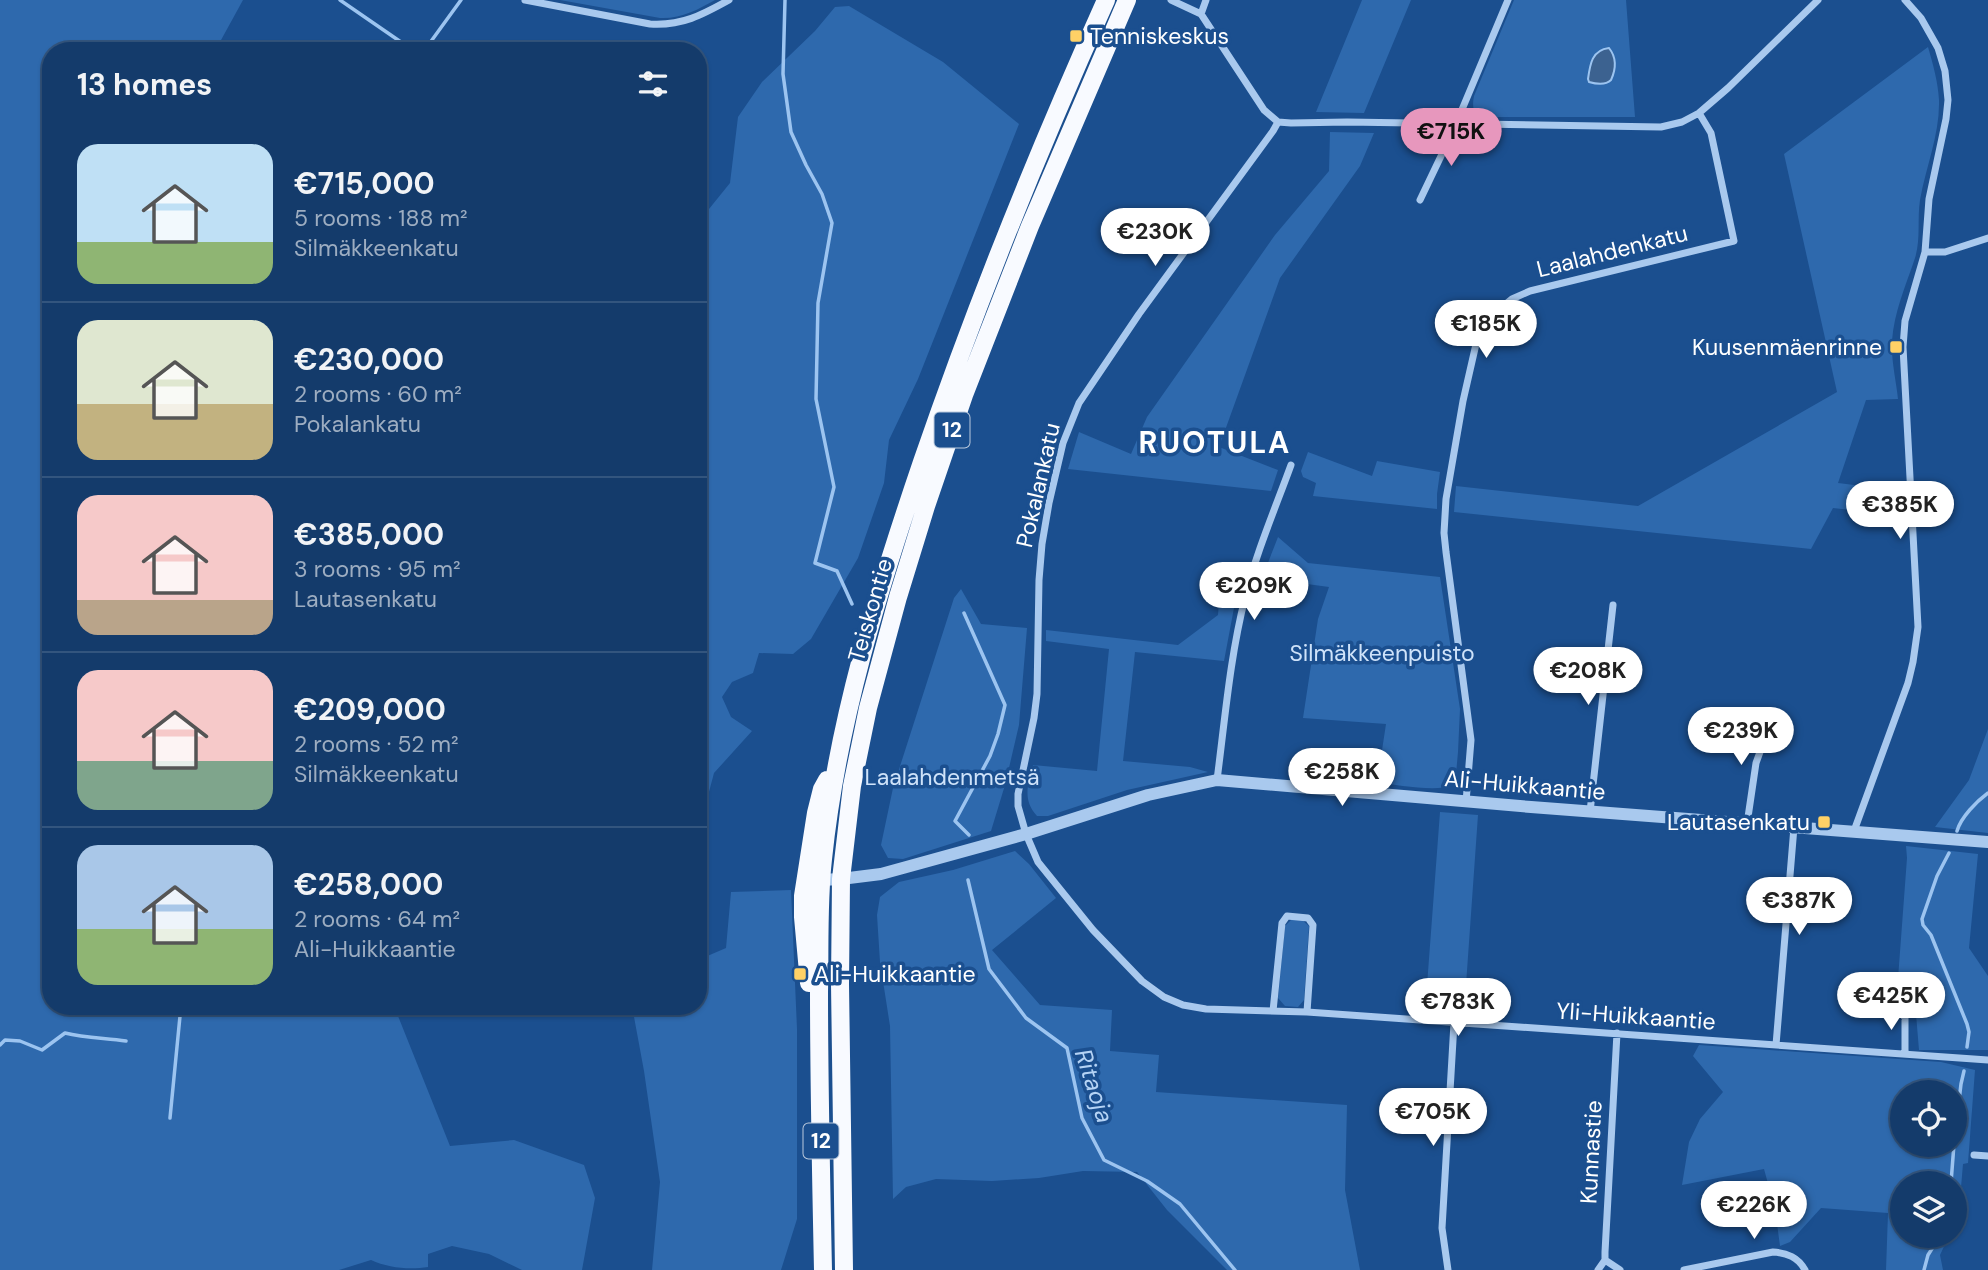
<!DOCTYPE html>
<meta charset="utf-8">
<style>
:root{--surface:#143b6b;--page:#214673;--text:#f1f3f6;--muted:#9dadc1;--line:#33557e;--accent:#e797bd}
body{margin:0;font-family:"DM Sans",sans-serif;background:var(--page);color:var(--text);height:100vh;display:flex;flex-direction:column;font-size:26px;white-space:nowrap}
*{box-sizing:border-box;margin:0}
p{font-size:23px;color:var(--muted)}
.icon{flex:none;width:38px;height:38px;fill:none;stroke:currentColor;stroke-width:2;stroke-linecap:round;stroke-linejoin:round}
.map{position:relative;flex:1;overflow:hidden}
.panel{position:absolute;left:42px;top:42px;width:665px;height:973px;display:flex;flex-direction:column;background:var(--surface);border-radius:28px;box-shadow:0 2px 5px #0004,0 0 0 2px var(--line)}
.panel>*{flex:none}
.fabs{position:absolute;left:1890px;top:1080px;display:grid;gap:14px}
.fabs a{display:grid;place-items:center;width:77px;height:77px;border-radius:50%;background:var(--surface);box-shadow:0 2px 5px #0004,0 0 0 2px var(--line);font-size:35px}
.price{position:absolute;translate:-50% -60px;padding:0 16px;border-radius:24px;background:#fff;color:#222;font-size:23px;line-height:46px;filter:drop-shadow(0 2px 4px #0008)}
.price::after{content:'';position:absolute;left:50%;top:42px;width:21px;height:16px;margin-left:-10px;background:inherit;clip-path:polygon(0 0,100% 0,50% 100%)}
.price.active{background:var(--accent);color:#111}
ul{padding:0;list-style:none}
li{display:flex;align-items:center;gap:21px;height:175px;padding:0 35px}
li+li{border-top:2px solid var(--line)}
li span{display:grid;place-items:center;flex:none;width:196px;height:140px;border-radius:21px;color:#555}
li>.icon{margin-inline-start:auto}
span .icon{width:84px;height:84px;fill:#fffc;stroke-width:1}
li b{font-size:30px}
h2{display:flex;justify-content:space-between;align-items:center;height:84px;padding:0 35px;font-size:30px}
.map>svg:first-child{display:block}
.green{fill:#2e69ad;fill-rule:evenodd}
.water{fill:#3c6290;stroke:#9cc4f0;stroke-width:2}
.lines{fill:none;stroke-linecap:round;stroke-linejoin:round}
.stream{stroke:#9cc4f0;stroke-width:3.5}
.minor{stroke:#a9c9ee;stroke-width:7}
.tertiary{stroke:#a9c9ee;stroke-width:12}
.trunk{stroke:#f8faff;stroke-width:18}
.poi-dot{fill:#ffd166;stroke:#1b4f8f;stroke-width:2.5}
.labels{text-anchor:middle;stroke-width:7;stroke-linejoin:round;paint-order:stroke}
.shield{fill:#1b4f8f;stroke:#bbcadd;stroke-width:2}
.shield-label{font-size:21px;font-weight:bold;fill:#fff}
.poi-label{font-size:23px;fill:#fff;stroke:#1b4f8f;text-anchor:start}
.street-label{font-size:23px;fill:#fff;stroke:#1b4f8f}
.park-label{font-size:23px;fill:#cfe3fa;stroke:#1b4f8f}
.water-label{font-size:24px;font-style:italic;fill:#b5d3f5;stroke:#1b4f8f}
.district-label{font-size:30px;font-weight:bold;letter-spacing:2px;fill:#fff;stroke:#1b4f8f}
</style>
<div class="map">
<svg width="1988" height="1270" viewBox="0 0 1988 1270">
<rect width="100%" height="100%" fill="#1b4f8f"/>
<path class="green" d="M 0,0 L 243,0 L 215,51 L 51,51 L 51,1006 L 394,1006 L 450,1146 L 514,1140 L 584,1165 L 595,1198 L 582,1270 L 522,1270 L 489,1254 L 452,1246 L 428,1254 L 428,1267 C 410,1270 388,1268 371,1260 L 339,1270 L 0,1270 Z
M 560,0 L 715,0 C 697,10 681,19 660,18 Z
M 1362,0 L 1411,0 L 1364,113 L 1316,112 Z
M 1514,0 L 1626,0 L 1635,117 L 1490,117 C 1475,117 1471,111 1474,96 Z
M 849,6 L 943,62 L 1019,124 L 918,379 L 889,440 L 884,483 L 858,558 L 811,639 L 793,654 L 759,653 L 753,673 L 732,682 L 722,697 L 731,717 L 752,731 L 714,773 L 705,807 L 698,819 L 698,208 L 709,209 L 730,183 L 738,117 L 762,82 L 815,31 L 835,7 Z
M 1928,47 C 1933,64 1938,82 1939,100 C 1940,134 1926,166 1920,200 C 1917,219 1921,239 1915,258 C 1906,285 1894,312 1892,341 C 1891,360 1896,380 1898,399 L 1866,400 L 1838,483 L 1903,491 L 1904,516 L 1833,508 L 1811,549 L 1454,512 L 1456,486 L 1638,506 L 1837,392 L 1784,154 Z
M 1330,132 L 1374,133 L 1360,166 L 1280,278 L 1219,447 L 1278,470 L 1271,491 L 1068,469 L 1079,432 L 1131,454 L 1147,417 L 1275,235 L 1329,171 Z
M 1308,452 L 1372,476 L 1377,461 L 1440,472 L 1437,494 L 1437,509 L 1313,496 L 1316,483 L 1303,477 L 1301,471 Z
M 1278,537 L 1308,563 L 1440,577 L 1460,709 L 1458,752 L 1456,774 L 1453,785 C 1435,793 1397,784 1377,783 L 1386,724 L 1303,718 L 1318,619 L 1329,587 L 1262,578 Z
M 1221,574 L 1240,576 L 1224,661 L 1135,652 L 1123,761 L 1190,767 L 1208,772 L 1127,790 L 1048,816 L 1037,816 C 1022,800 1028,784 1033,765 L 1097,771 L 1109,649 L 1046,641 L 1046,630 L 1178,645 L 1218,615 Z
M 961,589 L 981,624 L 1027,628 L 1019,725 L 1005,785 L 991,831 L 903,859 L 888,858 L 881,845 L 893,788 L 954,598 Z
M 1988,729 L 1988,833 L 1935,827 L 1969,780 Z
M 1440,812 L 1478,815 L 1464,1013 L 1425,1012 Z
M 1906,846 L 1978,854 L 1969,948 L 1988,976 L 1988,1050 L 1919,1050 L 1916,1014 L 1897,992 L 1907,858 Z
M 1015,851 L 1029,864 L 1056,898 L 992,950 L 1040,1005 L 1112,1010 L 1110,1051 L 1159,1055 L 1156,1092 L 1347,1105 L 1345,1190 L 1360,1270 L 1227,1270 L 1167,1210 L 1137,1172 L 1083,1171 L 1039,1178 L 992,1181 L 936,1179 L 906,1187 L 893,1199 L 890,1026 L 880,962 L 877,915 L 880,897 L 899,882 L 953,870 Z
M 791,890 L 797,1029 L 797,1219 L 781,1270 L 652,1270 L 660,1182 L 644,1071 L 632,1006 L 698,1006 L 698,960 L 726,948 L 731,892 Z
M 1291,920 L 1302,920 L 1309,926 L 1304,1000 L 1298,1007 L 1285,1006 L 1278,998 L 1285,926 Z
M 1699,1045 L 1941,1062 L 1975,1070 L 1968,1163 L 1963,1164 L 1959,1211 L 1955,1221 L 1955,1183 L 1902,1183 L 1902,1236 L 1949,1236 L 1940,1255 L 1943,1270 L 1886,1270 L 1888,1213 L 1821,1208 L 1790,1242 L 1780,1246 L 1775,1209 L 1764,1169 L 1682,1185 L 1689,1142 L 1700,1119 L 1723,1092 L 1693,1056 ZM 1902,1092 L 1955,1092 L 1955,1144 L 1902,1144 Z"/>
<path class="water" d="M 1609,48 C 1617,58 1616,69 1611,80 C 1605,86 1596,84 1589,82 L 1588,79 C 1590,64 1592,50 1609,48 Z"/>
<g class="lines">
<path class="stream" d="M 340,0 L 414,51
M 785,0 L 783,74 L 791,132 L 806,165 L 822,194 L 832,223 L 818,303 L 816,399 L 834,487 L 815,563 L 837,571 L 852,604
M 424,51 L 461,0
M 964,613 L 1005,705 L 998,734 L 990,756 L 955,821 L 969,835
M 1957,831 C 1961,817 1977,801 1988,793
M 1949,853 L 1937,876 L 1922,919 L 1923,925 L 1931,935 L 1967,1024 L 1969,1032 L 1967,1047
M 968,880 L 989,969 L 1026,1018 L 1067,1048 L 1082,1118 L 1104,1160 L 1147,1181 L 1180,1204 L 1235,1270
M 0,1045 L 5,1040 L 20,1041 L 42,1050 L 65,1033 C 85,1038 105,1038 126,1041
M 170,1118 L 181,1006
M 1955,1135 L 1961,1084 L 1964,1071
M 1951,1183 L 1954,1144
M 1924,1270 L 1928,1255 L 1940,1236"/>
<path class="minor" d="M 525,0 L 650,24 C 682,26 702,15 729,0
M 1171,0 L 1201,14 L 1264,110 L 1278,122 L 1291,123 L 1347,122 L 1661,127 L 1682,122 L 1699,113 L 1728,88 L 1818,0
M 1201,14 L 1206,0
M 1278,122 L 1273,131 L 1139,314 L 1079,403 L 1063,443 L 1049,503 L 1042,544 L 1039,580 L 1037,694 L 1034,718 L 1018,794 L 1018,806 L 1026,834 L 1038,862 L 1093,930 L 1142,981 L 1164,997 L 1183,1005 L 1206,1009 L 1307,1012 L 1988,1060
M 1420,200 L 1453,131 L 1508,0
M 1925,252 L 1945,252 L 1988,238
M 1217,780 C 1225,719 1230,657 1245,598 C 1256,553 1275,509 1291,465
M 1466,802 L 1471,740 L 1446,552 L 1444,533 L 1446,499 L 1463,401 L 1479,331 L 1496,312 L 1512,299 L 1530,291 L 1734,241 L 1711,133 L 1699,113
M 1590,812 L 1613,605
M 1747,824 L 1756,763 L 1772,719
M 1854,831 L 1908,683 L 1913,662 L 1918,627 L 1903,347 L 1905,321 L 1925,252 L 1929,199 L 1946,119 L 1948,100 L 1945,71 L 1938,48 L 1921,18 L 1905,0
M 1896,1004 L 1905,1018 L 1905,1054
M 1273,1011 L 1282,923 L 1287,916 L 1308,918 L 1313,925 L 1307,1012
M 1776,1045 L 1794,827
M 1974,1155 L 1988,1156
M 1605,1260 L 1620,1270
M 1448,1270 L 1442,1228 L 1454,1023
M 1598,1270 L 1605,1260 L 1605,1252 L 1617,1033
M 1684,1270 L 1773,1252 C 1787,1253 1798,1257 1805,1270"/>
<path class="tertiary" d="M 821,880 L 841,879 L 881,874 L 1026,834 L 1148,795 L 1217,780 L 1531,807 L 1988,842"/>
<path class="trunk" d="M 809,983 L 803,917 L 803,896 L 816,813 L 822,789 L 827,780
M 823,1270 C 821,1177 819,1084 819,992 C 820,948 818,903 823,859 C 837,723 878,591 922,462 C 976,305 1038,151 1106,0
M 844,1270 L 840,984 L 841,879 L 852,786 L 868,708 L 898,597 L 926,506 L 964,395 L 1030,226 L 1127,0"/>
</g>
<g class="poi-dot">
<rect x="1069" y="29" width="14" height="14" rx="3.5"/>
<rect x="1889" y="340" width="14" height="14" rx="3.5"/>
<rect x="1817" y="815" width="14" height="14" rx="3.5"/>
<rect x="793" y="967" width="14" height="14" rx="3.5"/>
</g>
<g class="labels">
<g class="shield">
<rect x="934.5" y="412.5" width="35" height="35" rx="5"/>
<rect x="803.5" y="1123.5" width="35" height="35" rx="5"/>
</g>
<g class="shield-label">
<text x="952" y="437">12</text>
<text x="821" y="1148">12</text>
</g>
<g class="poi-label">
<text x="1090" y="44">Tenniskeskus</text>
<text x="1882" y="355" text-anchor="end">Kuusenmäenrinne</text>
<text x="1810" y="830" text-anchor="end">Lautasenkatu</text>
<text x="814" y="982">Ali-Huikkaantie</text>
</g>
<g class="street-label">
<text transform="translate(1612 251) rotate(-14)" y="8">Laalahdenkatu</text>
<text transform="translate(1038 485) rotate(-77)" y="8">Pokalankatu</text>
<text transform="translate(870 610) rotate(-74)" y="8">Teiskontie</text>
<text transform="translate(1525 785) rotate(5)" y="8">Ali-Huikkaantie</text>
<text transform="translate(1636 1016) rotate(4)" y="8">Yli-Huikkaantie</text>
<text transform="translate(1591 1152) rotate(-87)" y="8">Kunnastie</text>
</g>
<g class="park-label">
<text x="1382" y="661">Silmäkkeenpuisto</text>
<text x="952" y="785">Laalahdenmetsä</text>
</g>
<g class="water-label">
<text transform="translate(1094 1086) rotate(72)" y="8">Ritaoja</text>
</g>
<g class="district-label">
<text x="1215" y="453">RUOTULA</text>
</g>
</g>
</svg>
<div class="fabs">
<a><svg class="icon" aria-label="locate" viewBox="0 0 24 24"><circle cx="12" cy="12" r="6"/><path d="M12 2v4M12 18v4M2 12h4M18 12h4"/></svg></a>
<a><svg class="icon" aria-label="layers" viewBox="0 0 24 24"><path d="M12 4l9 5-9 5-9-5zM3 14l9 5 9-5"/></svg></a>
</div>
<b class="price active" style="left:1451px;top:168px">€715K</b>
<b class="price" style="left:1155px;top:268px">€230K</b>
<b class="price" style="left:1486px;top:360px">€185K</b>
<b class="price" style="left:1900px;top:541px">€385K</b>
<b class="price" style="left:1254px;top:622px">€209K</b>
<b class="price" style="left:1588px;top:707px">€208K</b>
<b class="price" style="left:1741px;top:767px">€239K</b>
<b class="price" style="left:1342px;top:808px">€258K</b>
<b class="price" style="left:1799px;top:937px">€387K</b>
<b class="price" style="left:1891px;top:1032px">€425K</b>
<b class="price" style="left:1458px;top:1038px">€783K</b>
<b class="price" style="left:1433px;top:1148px">€705K</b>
<b class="price" style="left:1754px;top:1241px">€226K</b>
<section class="panel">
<h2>13 homes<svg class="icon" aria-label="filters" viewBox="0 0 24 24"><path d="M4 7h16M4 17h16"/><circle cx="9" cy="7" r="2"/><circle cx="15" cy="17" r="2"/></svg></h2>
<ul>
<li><span style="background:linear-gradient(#bfe0f5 70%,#8fb573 0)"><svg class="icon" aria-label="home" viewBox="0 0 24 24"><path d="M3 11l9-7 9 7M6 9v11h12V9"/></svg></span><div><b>€715,000</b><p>5 rooms · 188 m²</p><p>Silmäkkeenkatu</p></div></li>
<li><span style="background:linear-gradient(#dfe7d0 60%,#c2b280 0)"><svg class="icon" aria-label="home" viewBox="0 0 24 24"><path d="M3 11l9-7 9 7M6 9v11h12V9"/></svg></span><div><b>€230,000</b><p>2 rooms · 60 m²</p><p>Pokalankatu</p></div></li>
<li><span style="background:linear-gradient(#f6c9c9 75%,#b9a48a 0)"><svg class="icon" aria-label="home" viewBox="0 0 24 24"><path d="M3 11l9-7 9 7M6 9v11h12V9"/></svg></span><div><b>€385,000</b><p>3 rooms · 95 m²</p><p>Lautasenkatu</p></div></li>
<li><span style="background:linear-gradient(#f6c9c9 65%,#7fa58c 0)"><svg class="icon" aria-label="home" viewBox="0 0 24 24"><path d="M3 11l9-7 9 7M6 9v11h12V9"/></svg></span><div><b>€209,000</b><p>2 rooms · 52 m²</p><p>Silmäkkeenkatu</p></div></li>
<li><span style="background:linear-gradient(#a9c7e8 60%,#8fb573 0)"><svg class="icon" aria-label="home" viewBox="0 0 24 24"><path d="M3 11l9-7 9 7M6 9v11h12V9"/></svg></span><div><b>€258,000</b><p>2 rooms · 64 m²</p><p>Ali-Huikkaantie</p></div></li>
</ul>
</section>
</div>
